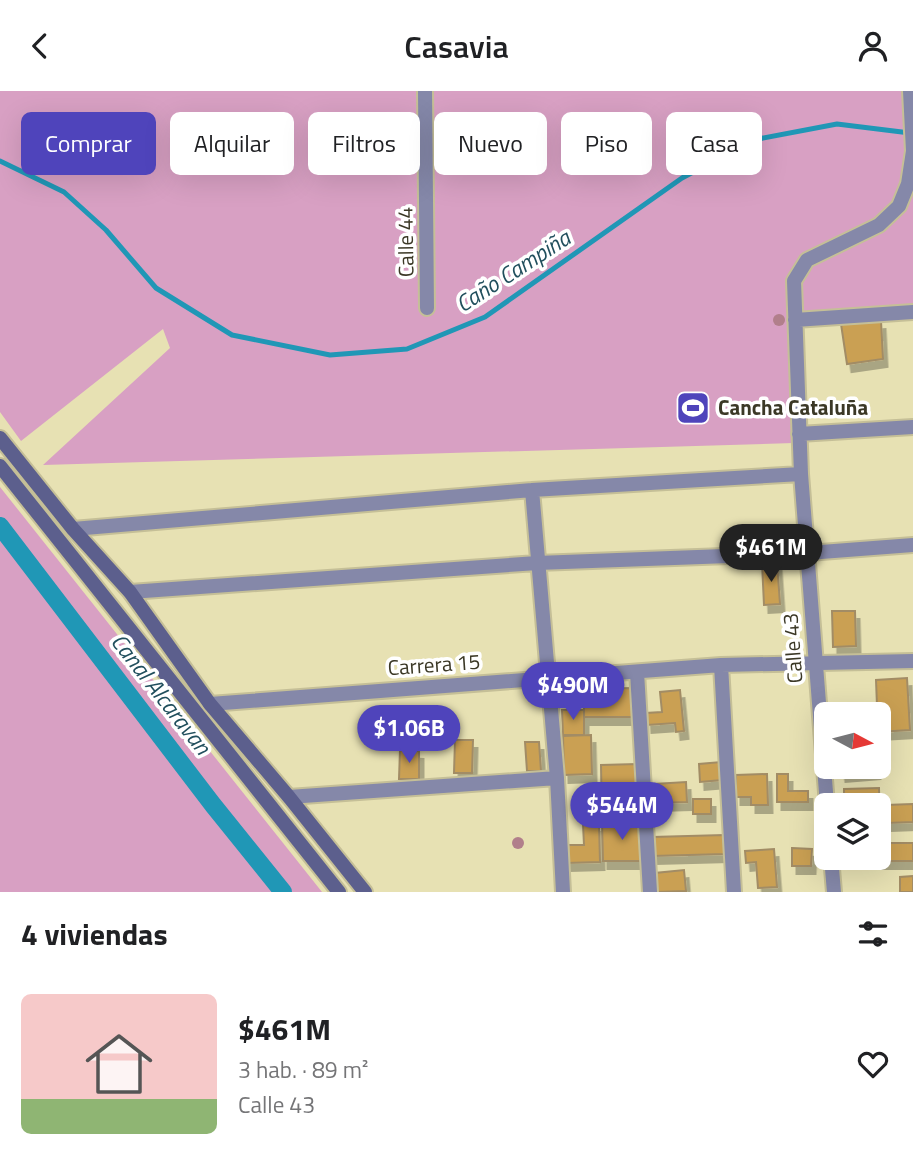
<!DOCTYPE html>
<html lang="es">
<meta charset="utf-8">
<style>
:root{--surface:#fff;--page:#f6f6f6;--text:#202124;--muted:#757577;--accent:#4f44bb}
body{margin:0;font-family:"Titillium Web",sans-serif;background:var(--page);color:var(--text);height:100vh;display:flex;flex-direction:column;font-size:26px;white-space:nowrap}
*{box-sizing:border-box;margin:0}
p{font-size:23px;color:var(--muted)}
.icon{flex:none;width:38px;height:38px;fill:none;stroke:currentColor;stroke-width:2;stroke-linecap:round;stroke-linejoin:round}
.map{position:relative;height:801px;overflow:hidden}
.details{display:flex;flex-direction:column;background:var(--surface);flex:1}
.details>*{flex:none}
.banner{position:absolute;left:21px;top:21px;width:872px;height:63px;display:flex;gap:14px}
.needle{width:46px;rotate:97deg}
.buttons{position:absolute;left:814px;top:611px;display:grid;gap:14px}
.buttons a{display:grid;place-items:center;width:77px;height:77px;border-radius:10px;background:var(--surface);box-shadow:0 7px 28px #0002;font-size:35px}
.price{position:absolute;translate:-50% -60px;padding:0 16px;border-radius:24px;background:var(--accent);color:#fff;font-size:23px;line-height:46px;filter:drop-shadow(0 2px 4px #0008)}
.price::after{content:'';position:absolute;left:50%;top:42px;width:21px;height:16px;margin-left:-10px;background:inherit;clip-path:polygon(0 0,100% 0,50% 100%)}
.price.on{background:#222;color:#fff}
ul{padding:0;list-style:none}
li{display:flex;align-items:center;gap:21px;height:175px;padding:0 21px}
li span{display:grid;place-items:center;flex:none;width:196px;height:140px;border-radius:10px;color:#555}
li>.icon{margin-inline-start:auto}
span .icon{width:84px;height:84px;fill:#fffc;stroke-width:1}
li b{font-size:30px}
h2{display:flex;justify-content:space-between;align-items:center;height:84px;padding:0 21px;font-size:30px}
.chip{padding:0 24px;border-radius:10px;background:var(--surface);box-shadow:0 7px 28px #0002;font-size:24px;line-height:63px}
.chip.on{background:var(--accent);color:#fff}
header{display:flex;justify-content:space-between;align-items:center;height:91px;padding:0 21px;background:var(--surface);font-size:32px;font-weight:600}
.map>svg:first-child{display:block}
.green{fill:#d8a0c3}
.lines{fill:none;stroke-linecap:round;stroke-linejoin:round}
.stream{stroke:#2097b6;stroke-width:5}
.canal{stroke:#2097b6;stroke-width:18}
.building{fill:#caa053;stroke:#a28c65;stroke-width:2;filter:url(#shadow)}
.street-casing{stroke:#c5bf97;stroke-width:18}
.secondary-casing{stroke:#c5bf97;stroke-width:18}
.street{stroke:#8588a9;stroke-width:14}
.secondary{stroke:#5c5f8d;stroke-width:14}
.tree{fill:#b17f8b}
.labels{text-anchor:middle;stroke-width:7;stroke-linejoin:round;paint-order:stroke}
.street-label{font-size:21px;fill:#3b3826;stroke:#fff}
.poi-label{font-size:21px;font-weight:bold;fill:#3b3826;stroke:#fff;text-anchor:start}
.water-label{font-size:23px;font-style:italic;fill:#214f5d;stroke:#fff}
</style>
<header><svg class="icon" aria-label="back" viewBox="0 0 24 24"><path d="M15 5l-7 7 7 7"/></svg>Casavia<svg class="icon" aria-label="person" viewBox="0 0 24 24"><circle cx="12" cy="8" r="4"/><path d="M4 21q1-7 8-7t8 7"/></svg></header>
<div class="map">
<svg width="913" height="801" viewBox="0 0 913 801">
<defs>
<filter id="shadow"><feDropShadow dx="4.5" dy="8" stdDeviation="0" flood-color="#0004"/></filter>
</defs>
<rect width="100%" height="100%" fill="#e7e1b3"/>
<path class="green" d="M 0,0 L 913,0 L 913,217 L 790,226 L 794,352 L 43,374 L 170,257 L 163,238 L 21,350 L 0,321 Z
M 0,396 L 322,801 L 0,801 Z"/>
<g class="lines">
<path class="stream" d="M 0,70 L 64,101 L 106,139 L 156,197 L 232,244 L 330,264 L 407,258 L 485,226 L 682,87 L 753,49 L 837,33 L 910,42"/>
<path class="canal" d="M 0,435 L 213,714 L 283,801"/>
</g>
<path class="building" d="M 881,230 L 883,268 L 847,273 L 841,233 Z
M 777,471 L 780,513 L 764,514 L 762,472 Z
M 832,520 L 855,520 L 856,555 L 833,556 Z
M 907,587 L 910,639 L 878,641 L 876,589 Z
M 633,597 L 633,626 L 584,626 L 584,598 Z
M 680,599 L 684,640 L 676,641 L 675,632 L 647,634 L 646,622 L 662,621 L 660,601 Z
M 562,619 L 584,619 L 584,644 L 563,644 Z
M 591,644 L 592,683 L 564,684 L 563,645 Z
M 455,649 L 473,649 L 472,682 L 454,682 Z
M 525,651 L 539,651 L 541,680 L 527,680 Z
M 400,659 L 419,660 L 419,688 L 399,688 Z
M 721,671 L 722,689 L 700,691 L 699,673 Z
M 637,673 L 637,695 L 619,695 L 619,713 L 639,713 L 640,730 L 602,731 L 601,674 Z
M 840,676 L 876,676 L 876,680 L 841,683 Z
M 767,683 L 768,714 L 751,714 L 751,706 L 736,706 L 736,684 Z
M 777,683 L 788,683 L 788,700 L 808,700 L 808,711 L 777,711 Z
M 686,691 L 687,711 L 655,712 L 654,693 Z
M 879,697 L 880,737 L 878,737 L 878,714 L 844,714 L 844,698 Z
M 693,708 L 711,708 L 711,723 L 693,723 Z
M 913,713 L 913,731 L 887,732 L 886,714 Z
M 640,731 L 641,770 L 603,770 L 602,732 Z
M 583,733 L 599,733 L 600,771 L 566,772 L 566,754 L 584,754 Z
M 724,744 L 725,763 L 652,765 L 652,746 Z
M 878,752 L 913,752 L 913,770 L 861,770 L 861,766 L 878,766 Z
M 792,757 L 812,758 L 811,775 L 792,775 Z
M 774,758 L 777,796 L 758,797 L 756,771 L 746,772 L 745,760 Z
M 684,779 L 686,800 L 657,801 L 655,782 Z
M 913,785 L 913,801 L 900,801 L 900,786 Z"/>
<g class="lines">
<defs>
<path id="street" d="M 425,0 L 427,217
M 795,229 L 913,221
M 799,343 L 913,336
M 532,399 L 557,687 L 563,801
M 73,438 L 532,399 L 801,383
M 130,501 L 537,472 L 808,462 L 913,454
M 721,574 L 734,801
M 637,581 L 650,801
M 210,613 L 721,574 L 913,570
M 289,706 L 557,687
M 827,714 L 801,383 L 794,190 L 807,169 L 879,134 L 899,115 L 908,93 L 913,60 L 910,0
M 831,766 L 834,801"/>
<path id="secondary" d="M 0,347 L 73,438 L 130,501 L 210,613 L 289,706 L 365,801
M 0,375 L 339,801"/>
</defs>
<use href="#street" class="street-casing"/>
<use href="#secondary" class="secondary-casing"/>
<use href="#street" class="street"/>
<use href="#secondary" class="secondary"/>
</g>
<g class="tree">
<circle cx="779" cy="229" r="6"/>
<circle cx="518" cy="752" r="6"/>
</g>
<defs>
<symbol id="stadium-square" viewBox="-11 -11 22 22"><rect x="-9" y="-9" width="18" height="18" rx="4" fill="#4f44bb" stroke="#fff"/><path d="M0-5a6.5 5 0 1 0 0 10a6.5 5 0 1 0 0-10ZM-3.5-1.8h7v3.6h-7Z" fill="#fff"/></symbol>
</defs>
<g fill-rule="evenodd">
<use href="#stadium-square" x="674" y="298" width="38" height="38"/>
</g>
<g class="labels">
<g class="street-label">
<text transform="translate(406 151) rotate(-91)" y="7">Calle 44</text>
<text transform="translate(793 557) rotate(-94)" y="7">Calle 43</text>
<text transform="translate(434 574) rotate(-4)" y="7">Carrera 15</text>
</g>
<g class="poi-label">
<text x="718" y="324">Cancha Cataluña</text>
</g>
<g class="water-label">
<text transform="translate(513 180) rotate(-33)" y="8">Caño Campiña</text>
<text transform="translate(161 603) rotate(52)" y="8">Canal Alcaravan</text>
</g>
</g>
</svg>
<div class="buttons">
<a><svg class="needle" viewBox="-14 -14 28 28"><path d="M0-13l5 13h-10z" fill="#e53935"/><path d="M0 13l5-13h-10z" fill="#757577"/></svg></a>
<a><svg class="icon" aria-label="layers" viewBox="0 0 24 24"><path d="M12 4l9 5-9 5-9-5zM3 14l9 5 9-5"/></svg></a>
</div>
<b class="price on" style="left:771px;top:493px">$461M</b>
<b class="price" style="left:573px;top:631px">$490M</b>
<b class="price" style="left:409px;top:674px">$1.06B</b>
<b class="price" style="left:622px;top:751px">$544M</b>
<div class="banner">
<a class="chip on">Comprar</a>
<a class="chip">Alquilar</a>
<a class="chip">Filtros</a>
<a class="chip">Nuevo</a>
<a class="chip">Piso</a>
<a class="chip">Casa</a>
</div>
</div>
<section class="details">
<h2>4 viviendas<svg class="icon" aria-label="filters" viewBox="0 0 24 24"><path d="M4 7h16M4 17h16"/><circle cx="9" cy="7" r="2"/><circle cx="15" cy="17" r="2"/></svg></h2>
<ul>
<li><span style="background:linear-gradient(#f6c9c9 75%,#8fb573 0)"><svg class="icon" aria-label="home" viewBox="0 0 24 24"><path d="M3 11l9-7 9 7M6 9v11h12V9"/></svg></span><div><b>$461M</b><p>3 hab. · 89 m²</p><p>Calle 43</p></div><svg class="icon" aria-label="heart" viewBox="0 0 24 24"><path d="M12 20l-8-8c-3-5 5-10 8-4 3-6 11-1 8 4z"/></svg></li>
</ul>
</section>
